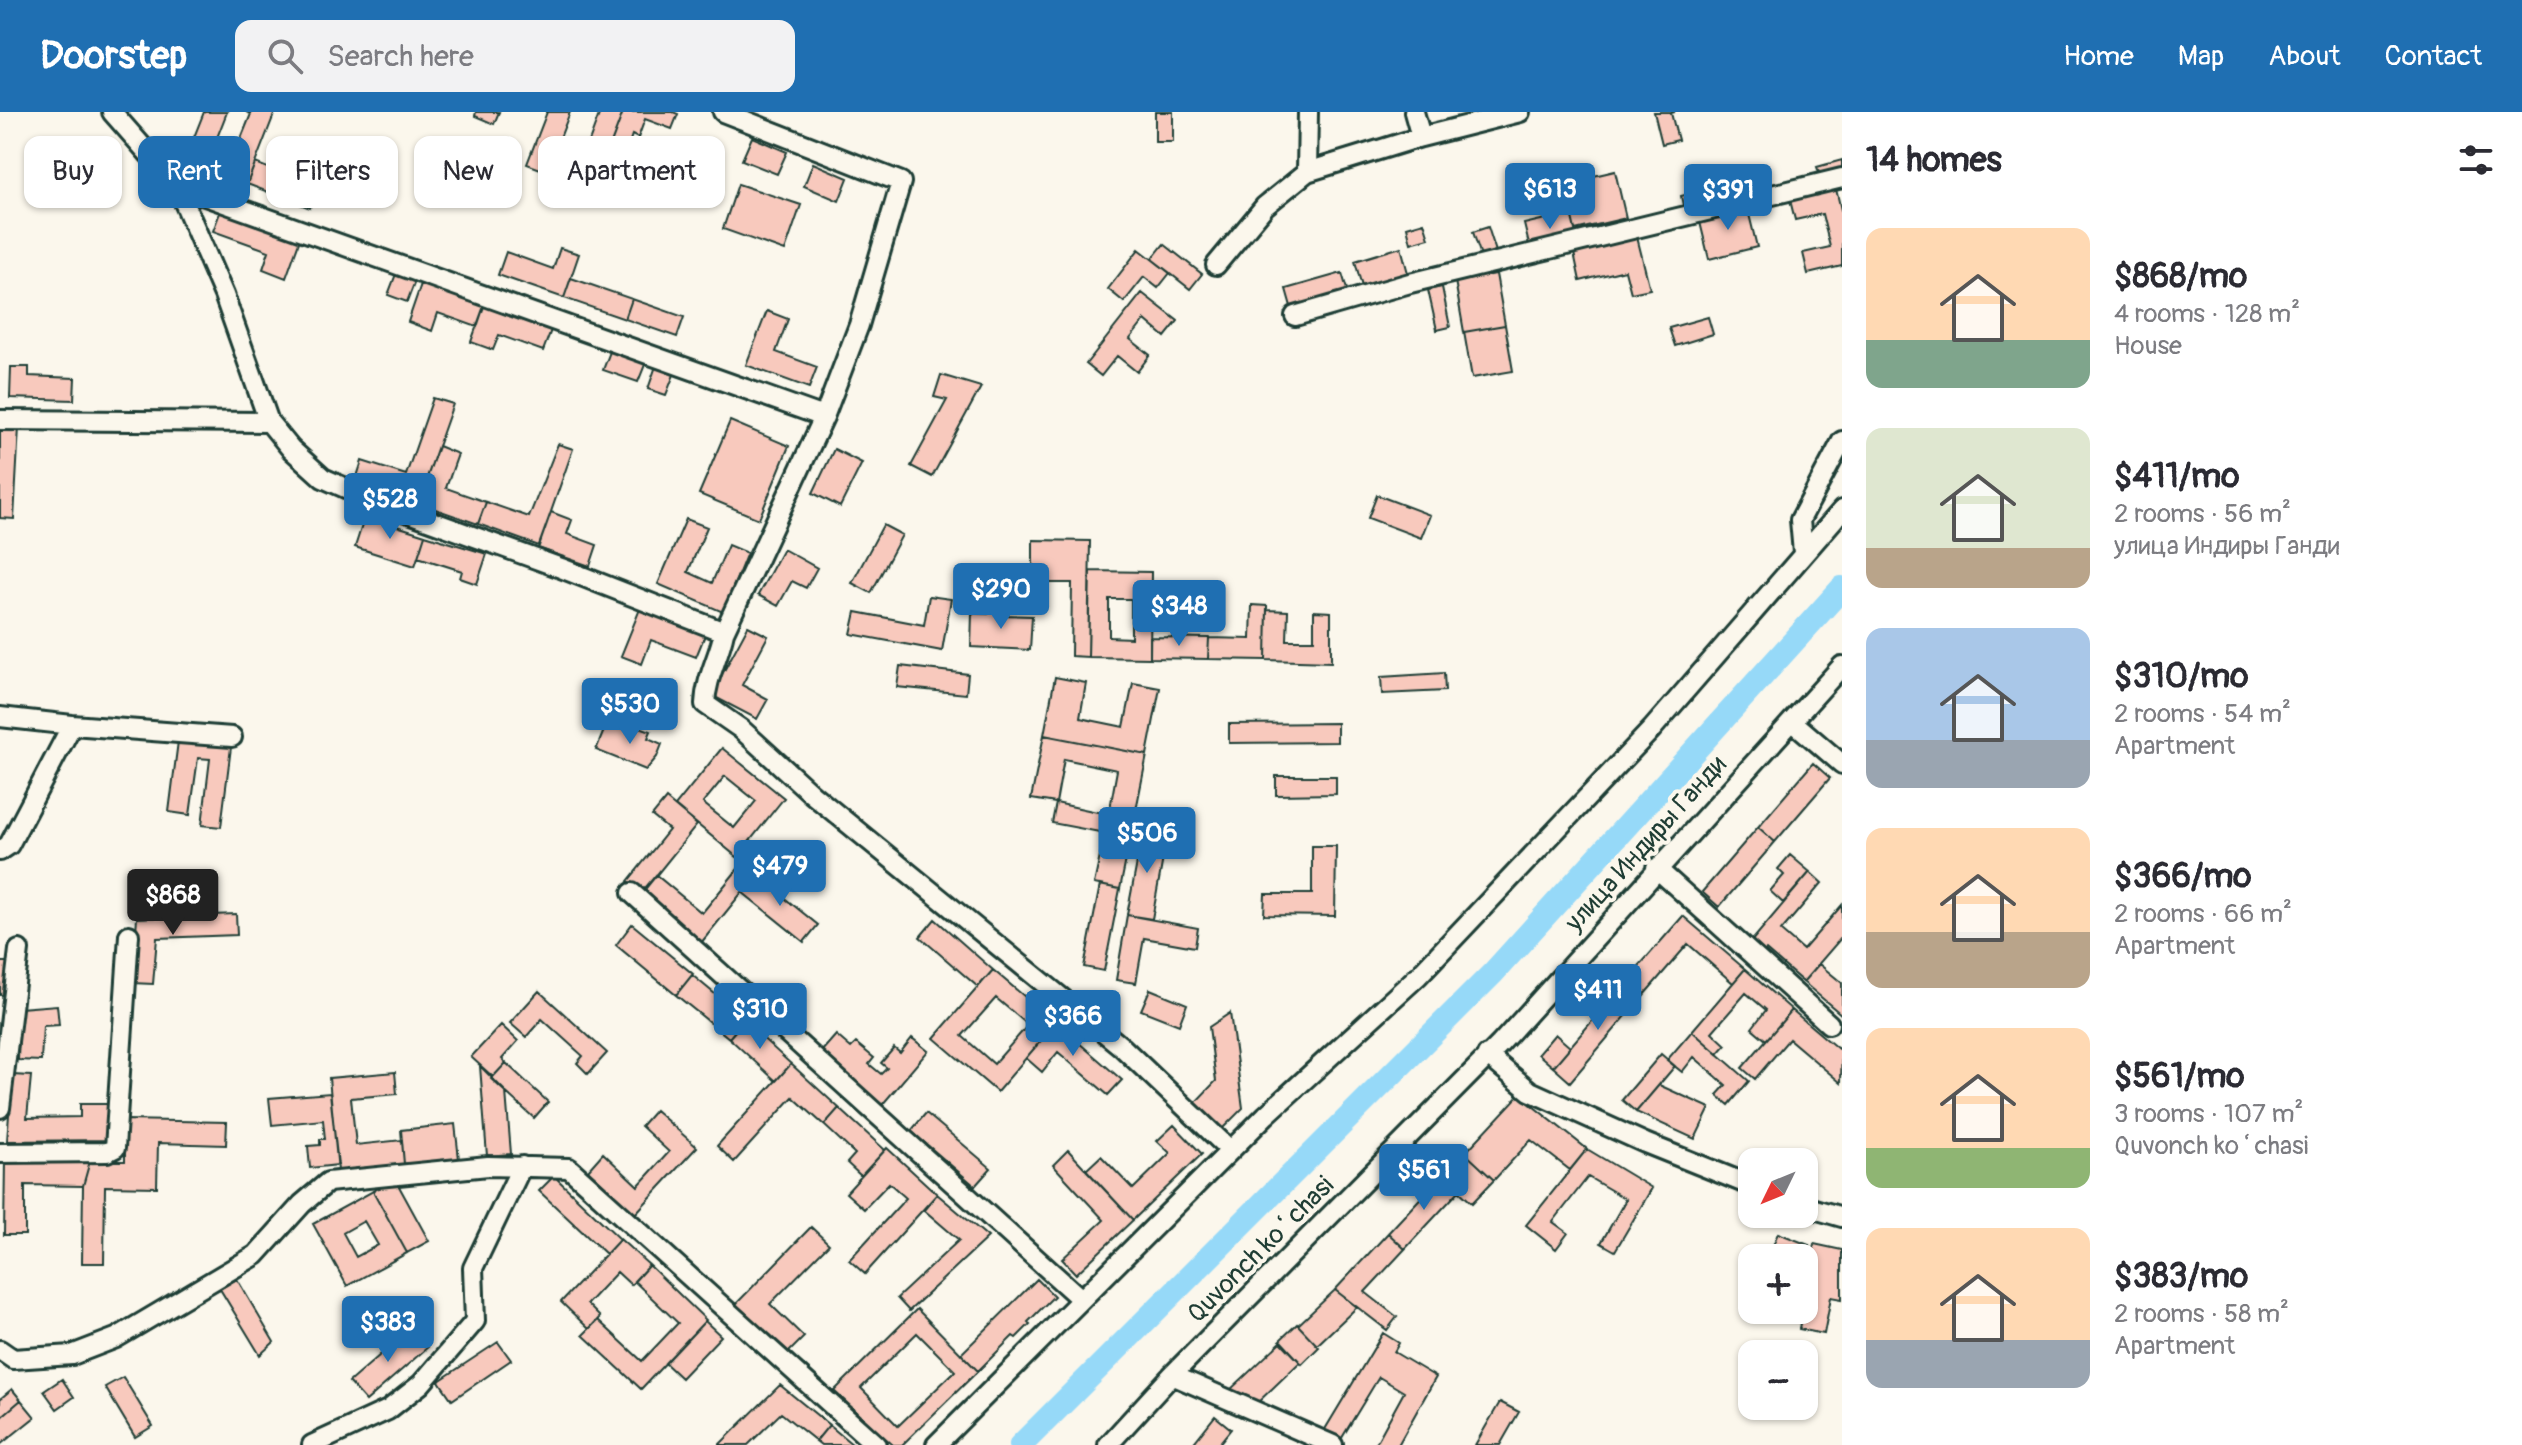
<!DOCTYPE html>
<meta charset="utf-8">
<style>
:root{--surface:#fff;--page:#f2f2f3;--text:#2b2b33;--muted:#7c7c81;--accent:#1f6fb2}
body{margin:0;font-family:Pangolin,sans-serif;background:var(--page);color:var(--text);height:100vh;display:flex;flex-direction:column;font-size:30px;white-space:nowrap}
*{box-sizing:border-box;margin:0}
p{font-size:26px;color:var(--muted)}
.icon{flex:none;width:44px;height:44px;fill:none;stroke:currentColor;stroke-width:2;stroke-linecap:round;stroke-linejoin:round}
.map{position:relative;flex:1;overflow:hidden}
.panel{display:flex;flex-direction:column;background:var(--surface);width:680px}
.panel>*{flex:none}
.banner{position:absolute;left:24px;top:24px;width:760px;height:72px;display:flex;gap:16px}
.needle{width:52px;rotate:227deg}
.tools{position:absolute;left:1738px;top:1036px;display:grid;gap:16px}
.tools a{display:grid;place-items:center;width:80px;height:80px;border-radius:16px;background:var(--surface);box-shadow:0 2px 6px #0004;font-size:40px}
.price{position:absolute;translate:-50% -68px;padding:0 18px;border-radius:8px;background:var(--accent);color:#fff;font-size:26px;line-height:52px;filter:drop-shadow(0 2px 4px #0008)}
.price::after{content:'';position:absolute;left:50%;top:48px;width:24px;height:18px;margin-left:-12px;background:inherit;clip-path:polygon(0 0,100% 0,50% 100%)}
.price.active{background:#222;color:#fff}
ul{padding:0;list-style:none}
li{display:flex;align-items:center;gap:24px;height:200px;padding:0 24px}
li span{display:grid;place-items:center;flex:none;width:224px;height:160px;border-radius:16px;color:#555}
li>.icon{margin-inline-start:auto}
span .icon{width:96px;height:96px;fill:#fffc;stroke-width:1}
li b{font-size:34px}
h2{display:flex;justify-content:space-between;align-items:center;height:96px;padding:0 24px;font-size:34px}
.pill{padding:0 28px;border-radius:16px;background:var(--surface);box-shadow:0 2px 6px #0004;font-size:28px;line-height:72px}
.pill.active{background:var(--accent);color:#fff}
header{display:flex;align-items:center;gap:48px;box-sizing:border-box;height:112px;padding:0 40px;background:var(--accent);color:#fff}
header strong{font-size:38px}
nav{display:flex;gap:44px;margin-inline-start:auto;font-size:28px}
.search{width:560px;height:72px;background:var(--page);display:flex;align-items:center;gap:20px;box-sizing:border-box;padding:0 28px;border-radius:16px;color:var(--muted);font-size:30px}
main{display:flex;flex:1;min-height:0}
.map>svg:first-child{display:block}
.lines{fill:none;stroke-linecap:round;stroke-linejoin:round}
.canal{stroke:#96d9f8;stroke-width:24}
.building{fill:#f8c9bd;stroke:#1f3d34;stroke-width:2;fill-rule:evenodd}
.minor-casing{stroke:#1f3d34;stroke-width:24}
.minor{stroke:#fbf7ec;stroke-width:18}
.labels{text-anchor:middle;stroke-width:8;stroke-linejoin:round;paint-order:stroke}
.street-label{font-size:26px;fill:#1f3d34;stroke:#fbf7ec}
</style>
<header>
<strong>Doorstep</strong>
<div class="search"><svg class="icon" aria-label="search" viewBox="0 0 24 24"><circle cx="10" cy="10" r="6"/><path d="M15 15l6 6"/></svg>Search here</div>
<nav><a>Home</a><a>Map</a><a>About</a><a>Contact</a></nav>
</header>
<main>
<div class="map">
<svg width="1842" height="1333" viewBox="0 0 1842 1333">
<rect width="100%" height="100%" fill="#fbf7ec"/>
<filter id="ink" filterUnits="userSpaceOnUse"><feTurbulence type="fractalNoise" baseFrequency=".0125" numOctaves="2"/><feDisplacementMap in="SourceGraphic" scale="16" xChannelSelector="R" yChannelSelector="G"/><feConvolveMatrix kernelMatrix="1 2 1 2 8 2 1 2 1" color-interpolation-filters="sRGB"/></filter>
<g filter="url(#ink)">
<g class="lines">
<path class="canal" d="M 1021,1333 L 1493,861 L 1842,476"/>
</g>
<path class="building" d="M 204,0 L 227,0 L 213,36 L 234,44 L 251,2 L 246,0 L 275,0 L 247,72 L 185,48 Z
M 476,0 L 499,0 L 494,12 L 475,4 Z
M 547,0 L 570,0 L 555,39 L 582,49 L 600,0 L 623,0 L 594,77 L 527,52 Z
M 623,0 L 673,0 L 678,2 L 672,17 L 645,7 L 638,26 L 632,23 L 626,40 L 632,42 L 626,57 L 669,73 L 662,90 L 598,66 Z
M 1155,0 L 1173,0 L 1173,30 L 1155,30 Z
M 1654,0 L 1675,0 L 1671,1 L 1678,28 L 1662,32 Z
M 752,25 L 787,40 L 777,62 L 742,48 Z
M 1842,48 L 1842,60 L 1821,66 L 1817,55 Z
M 255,51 L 318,76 L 310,96 L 247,72 Z
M 813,51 L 848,66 L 839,89 L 804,74 Z
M 1615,59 L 1626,106 L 1575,118 L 1564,71 Z
M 738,72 L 801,93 L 785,139 L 723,117 Z
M 1835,73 L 1842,102 L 1842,154 L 1808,162 L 1803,141 L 1830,135 L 1822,102 L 1795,108 L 1789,84 Z
M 1721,74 L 1724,89 L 1684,98 L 1681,84 Z
M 1747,94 L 1757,135 L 1709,147 L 1699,106 Z
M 221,98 L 300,127 L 286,166 L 263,157 L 269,139 L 213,119 Z
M 1571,101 L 1577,126 L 1530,137 L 1524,112 Z
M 1424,110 L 1429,126 L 1411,131 L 1407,115 Z
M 1488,115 L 1498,146 L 1483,150 L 1473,120 Z
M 1637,125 L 1650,177 L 1631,181 L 1625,158 L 1580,169 L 1574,141 Z
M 1164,132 L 1202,162 L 1190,177 L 1152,147 Z
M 1401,135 L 1408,161 L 1362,175 L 1355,149 Z
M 560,136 L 579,142 L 564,186 L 498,163 L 506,140 L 553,157 Z
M 1139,137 L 1170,161 L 1158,176 L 1144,165 L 1124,190 L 1108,177 Z
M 1481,159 L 1482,164 L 1496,162 L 1505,213 L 1464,220 L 1454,163 Z
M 1342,161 L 1348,181 L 1292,198 L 1286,177 Z
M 396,162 L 415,169 L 407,190 L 388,183 Z
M 571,166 L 632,187 L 625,207 L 564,186 Z
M 421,172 L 484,194 L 477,215 L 438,201 L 432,219 L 408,210 Z
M 1442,175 L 1450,215 L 1437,218 L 1428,178 Z
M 1142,181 L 1178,209 L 1165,225 L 1145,208 L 1130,227 L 1150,243 L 1137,260 L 1117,244 L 1101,264 L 1086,252 Z
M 632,187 L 684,205 L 677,225 L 625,207 Z
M 484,194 L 551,218 L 543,239 L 499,223 L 493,238 L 471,230 Z
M 767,199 L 788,207 L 776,240 L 817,255 L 809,276 L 746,253 Z
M 1708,205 L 1713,222 L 1675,234 L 1669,216 Z
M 1505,213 L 1513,259 L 1472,266 L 1464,220 Z
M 611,237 L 646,250 L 638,270 L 603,258 Z
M 656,254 L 675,260 L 666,283 L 648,277 Z
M 11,255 L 29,255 L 29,264 L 75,266 L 74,288 L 10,286 Z
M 941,263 L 981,275 L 932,365 L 911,354 L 947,288 L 934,285 Z
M 433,286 L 453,292 L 418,391 L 355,371 L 362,349 L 406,363 Z
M 730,309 L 789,334 L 759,407 L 699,382 Z
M 0,314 L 19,315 L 14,407 L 0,406 Z
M 558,332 L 573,337 L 539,434 L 478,412 L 486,390 L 529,405 Z
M 438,334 L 458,342 L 446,376 L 486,390 L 478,412 L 418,391 Z
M 834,337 L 862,351 L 840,395 L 813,381 Z
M 1377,383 L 1430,403 L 1421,426 L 1368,406 Z
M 551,400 L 572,408 L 567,422 L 597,433 L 590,454 L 538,436 Z
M 365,404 L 425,423 L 415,454 L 355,435 Z
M 686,407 L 707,415 L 688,460 L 712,471 L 728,433 L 747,441 L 723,500 L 658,472 Z
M 883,413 L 902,423 L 871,481 L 852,471 Z
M 425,423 L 487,442 L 477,472 L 460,466 L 462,459 L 418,445 Z
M 1033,428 L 1090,429 L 1088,545 L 1071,544 L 1072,471 L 1033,471 Z
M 783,437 L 817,456 L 806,476 L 792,469 L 778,494 L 758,483 Z
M 1090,459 L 1151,460 L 1150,546 L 1088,545 ZM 1109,487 L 1131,487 L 1131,526 L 1109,525 Z
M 929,484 L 951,487 L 942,539 L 851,522 L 856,500 L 924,513 Z
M 1252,493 L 1267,494 L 1266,548 L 1208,547 L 1209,526 L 1251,527 Z
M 989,496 L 1004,497 L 1003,503 L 1032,504 L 1030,538 L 971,535 L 972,501 L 988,502 Z
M 640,497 L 705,523 L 696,545 L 651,528 L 642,552 L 621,544 Z
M 1267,498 L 1288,499 L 1287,528 L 1314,528 L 1314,499 L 1331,500 L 1331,550 L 1266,548 Z
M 748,514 L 768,524 L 742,573 L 768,587 L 757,607 L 711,583 Z
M 1150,525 L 1209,526 L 1208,547 L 1150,546 Z
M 900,554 L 968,562 L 966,582 L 897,575 Z
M 1444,561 L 1445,579 L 1382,582 L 1381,565 Z
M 1055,565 L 1086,571 L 1080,606 L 1124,615 L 1133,571 L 1160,576 L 1147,643 L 1044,623 Z
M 607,611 L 635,621 L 637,614 L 651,619 L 648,626 L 662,632 L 657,645 L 646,658 L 596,638 Z
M 1337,611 L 1337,630 L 1229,631 L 1229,612 Z
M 1044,623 L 1147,643 L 1134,708 L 1109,702 L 1117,658 L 1064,647 L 1056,691 L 1031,687 Z
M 178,629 L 231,635 L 221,715 L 202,713 L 210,647 L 198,646 L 190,703 L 169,700 Z
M 722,636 L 784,686 L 737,745 L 675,694 ZM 725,664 L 756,689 L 734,716 L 703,691 Z
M 1813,651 L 1830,666 L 1775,730 L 1758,715 Z
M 1276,664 L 1336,664 L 1336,682 L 1276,683 Z
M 666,687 L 697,713 L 642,781 L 628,769 L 669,718 L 652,704 Z
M 1056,691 L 1134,708 L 1120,777 L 1094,772 L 1105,721 L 1052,711 Z
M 1147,696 L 1171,700 L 1167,724 L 1143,719 Z
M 1758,715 L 1775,730 L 1719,795 L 1702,780 Z
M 1143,719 L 1167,724 L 1152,807 L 1127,803 Z
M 1312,734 L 1336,734 L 1335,804 L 1264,803 L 1265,782 L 1312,782 Z
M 1790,743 L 1810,760 L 1783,791 L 1770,779 L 1784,763 L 1778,757 Z
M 742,752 L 756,763 L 701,831 L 640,782 L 656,763 L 702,801 Z
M 1810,760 L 1822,771 L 1781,819 L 1803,838 L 1842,793 L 1842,825 L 1803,870 L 1766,838 L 1762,842 L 1750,831 Z
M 756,763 L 818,813 L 804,830 L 742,780 Z
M 1100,773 L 1120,777 L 1104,859 L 1084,855 Z
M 236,802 L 237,823 L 157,826 L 153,872 L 132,871 L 137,806 Z
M 1127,803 L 1198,816 L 1195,835 L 1144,826 L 1136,871 L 1116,868 Z
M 1683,804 L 1745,857 L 1733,871 L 1688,832 L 1643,884 L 1626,869 Z
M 935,807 L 993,858 L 978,875 L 920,825 Z
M 632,812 L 693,862 L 676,883 L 616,833 Z
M 0,850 L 12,850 L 10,883 L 0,883 Z
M 1819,852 L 1842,871 L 1842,903 L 1803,870 Z
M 1745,857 L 1792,898 L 1766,928 L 1752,916 L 1766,898 L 1746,881 L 1712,920 L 1726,933 L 1718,942 L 1692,919 Z
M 993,858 L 1056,911 L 997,980 L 934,926 ZM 996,886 L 1028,913 L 994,952 L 962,924 Z
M 692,863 L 745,907 L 729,926 L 676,883 Z
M 1626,869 L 1643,884 L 1570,970 L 1553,955 Z
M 1150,877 L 1187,892 L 1179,913 L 1141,898 Z
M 539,879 L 607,941 L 588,962 L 577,951 L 583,944 L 542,907 L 526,925 L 510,911 Z
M 57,893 L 59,913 L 43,914 L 41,949 L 18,948 L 20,896 Z
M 1792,898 L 1838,937 L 1842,933 L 1841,971 L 1789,927 L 1755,967 L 1742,956 Z
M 1230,901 L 1243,996 L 1219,1020 L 1192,994 L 1216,969 L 1209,915 Z
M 744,909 L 791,952 L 776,969 L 729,926 Z
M 1056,911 L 1122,968 L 1108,983 L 1058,940 L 1042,960 L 1026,946 Z
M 501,913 L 518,929 L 502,947 L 506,951 L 493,965 L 471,945 Z
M 1692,919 L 1749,969 L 1729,993 L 1717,983 L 1726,973 L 1694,945 L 1682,960 L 1667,948 Z
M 1555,922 L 1570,935 L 1553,955 L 1538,942 Z
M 836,923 L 851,936 L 856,931 L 874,946 L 869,952 L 881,962 L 887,956 L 881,951 L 894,936 L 900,941 L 912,926 L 928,939 L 882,993 L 821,940 Z
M 1661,942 L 1675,954 L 1636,1000 L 1622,988 Z
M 506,951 L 548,990 L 534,1006 L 491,967 Z
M 791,952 L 839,996 L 824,1013 L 793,985 L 734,1050 L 717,1034 Z
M 480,954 L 506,980 L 511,1042 L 487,1044 Z
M 395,960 L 397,982 L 351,986 L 356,1033 L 402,1028 L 404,1052 L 338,1059 L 329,966 Z
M 12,963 L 31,964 L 27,1006 L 80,1005 L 80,992 L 110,992 L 111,1028 L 7,1029 Z
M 1659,973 L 1710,996 L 1695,1027 L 1636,1000 Z
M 330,981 L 338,1053 L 310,1056 L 308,1034 L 320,1033 L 320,1027 L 325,1027 L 323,1008 L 272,1013 L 269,986 Z
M 1519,983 L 1587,1037 L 1570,1058 L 1531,1028 L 1494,1068 L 1465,1041 Z
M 839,996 L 885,1038 L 861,1064 L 847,1051 L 855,1042 L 824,1013 Z
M 655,998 L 697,1035 L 635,1102 L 588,1058 L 603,1041 L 638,1074 L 669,1040 L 641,1014 Z
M 926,1001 L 991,1056 L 975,1074 L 911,1019 Z
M 125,1008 L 227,1010 L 226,1033 L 158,1031 L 157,1075 L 105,1074 L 104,1151 L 82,1151 L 83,1074 L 90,1049 L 125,1049 Z
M 455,1012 L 459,1047 L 404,1052 L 401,1018 Z
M 1174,1013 L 1202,1042 L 1133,1108 L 1086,1058 L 1101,1044 L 1133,1077 L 1170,1041 L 1157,1029 Z
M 887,1036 L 937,1082 L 865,1162 L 849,1148 L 906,1086 L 889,1071 L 864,1097 L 846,1081 Z
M 1587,1037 L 1652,1076 L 1615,1139 L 1601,1131 L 1626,1087 L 1588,1065 L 1553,1110 L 1568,1121 L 1556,1137 L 1526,1113 Z
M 1068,1038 L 1133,1108 L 1076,1162 L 1062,1147 L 1104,1108 L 1053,1053 Z
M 1465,1041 L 1494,1068 L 1472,1091 L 1444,1065 Z
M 5,1047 L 90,1049 L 83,1074 L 25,1073 L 25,1123 L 4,1123 Z
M 1442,1063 L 1459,1079 L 1405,1137 L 1388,1121 Z
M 554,1064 L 620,1127 L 606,1142 L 539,1079 Z
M 395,1067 L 429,1129 L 407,1141 L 373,1079 Z
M 373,1079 L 407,1141 L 347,1174 L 313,1112 ZM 364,1109 L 378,1133 L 356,1145 L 343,1121 Z
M 937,1082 L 988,1125 L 909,1199 L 897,1186 L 959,1128 L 924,1098 Z
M 811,1115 L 829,1132 L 770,1192 L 804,1225 L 783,1246 L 771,1228 L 735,1193 Z
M 1388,1121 L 1405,1137 L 1365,1180 L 1397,1205 L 1387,1218 L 1335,1178 Z
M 1778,1121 L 1809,1133 L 1803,1146 L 1784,1146 L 1770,1141 Z
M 620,1127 L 649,1153 L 631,1173 L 617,1160 L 587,1192 L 600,1205 L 589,1217 L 561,1190 Z
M 1814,1132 L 1842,1138 L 1842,1187 L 1831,1185 L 1824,1222 L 1799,1217 L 1802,1198 L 1804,1198 Z
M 649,1153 L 706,1208 L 641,1277 L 583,1223 L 598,1208 L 642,1249 L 678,1211 L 634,1169 Z
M 237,1167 L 274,1230 L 260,1243 L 220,1177 Z
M 1037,1167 L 1054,1184 L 1028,1210 L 1030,1212 L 1016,1226 L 1013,1224 L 978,1259 L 961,1242 Z
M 1335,1178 L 1357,1195 L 1317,1233 L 1298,1213 Z
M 917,1197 L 978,1259 L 902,1333 L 893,1333 L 834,1279 ZM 917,1221 L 955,1259 L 898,1314 L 861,1276 Z
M 705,1209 L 721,1224 L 681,1266 L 665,1251 Z
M 1297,1212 L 1319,1235 L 1302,1252 L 1280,1228 Z
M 411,1216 L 428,1235 L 366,1289 L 349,1270 Z
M 1383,1221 L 1399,1231 L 1394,1240 L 1436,1265 L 1398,1333 L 1375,1333 L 1404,1280 L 1379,1265 L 1340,1329 L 1324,1319 Z
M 498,1230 L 511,1248 L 452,1288 L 439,1269 Z
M 1281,1230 L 1300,1250 L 1255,1293 L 1230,1278 Z
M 123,1265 L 153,1314 L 135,1325 L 105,1275 Z
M 62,1267 L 74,1285 L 57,1297 L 44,1279 Z
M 780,1273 L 829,1313 L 816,1329 L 781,1301 L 748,1333 L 719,1333 Z
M 12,1277 L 21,1288 L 0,1306 L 0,1287 Z
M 21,1288 L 35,1305 L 0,1333 L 0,1306 Z
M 1500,1290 L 1519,1300 L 1500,1333 L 1475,1333 Z
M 1215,1304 L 1231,1317 L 1218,1333 L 1192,1333 Z
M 829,1313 L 853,1333 L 821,1333 L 816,1329 Z"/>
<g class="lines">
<defs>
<path id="minor" d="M 112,0 L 177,74 L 224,183 L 269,310 L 291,337 L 323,366 L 370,387 L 561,456 L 724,520 C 719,545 706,566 705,592 L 741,617 L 812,682 L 1122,935 L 1230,1038
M 723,0 L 901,70 L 859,213 L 824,305 L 724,520
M 1414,0 L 1421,25
M 1307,60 L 1308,0
M 177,74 L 824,305
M 1216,153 L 1265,94 L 1307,60 L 1421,25 L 1520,0
M 1295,204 L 1410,171 L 1842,66
M 0,308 L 269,310
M 1803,441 L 1800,408 L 1842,329
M 0,605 L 72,613 L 232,625
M 1792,609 L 1842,652
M 0,739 L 9,733 L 72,613
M 1656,756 L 1829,912
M 632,781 L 1081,1187
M 1487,943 L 1530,979 L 1645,1031 L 1752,1074
M 0,996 L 19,838
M 0,1041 L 107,1040 L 115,1036 L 129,823
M 1804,1094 L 1842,1105
M 0,1238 L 13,1247 L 72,1243 L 116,1226 L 256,1143 L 302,1092 L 328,1070 L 488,1054 L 569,1056 L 876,1333
M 1172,1263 L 1333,1333
M 312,1333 L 388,1298 L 421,1272 L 475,1209 L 473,1156 L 522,1054
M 936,1333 L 1266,1003 L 1418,864 L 1652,617 L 1842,398
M 1108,1333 L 1172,1263 L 1500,932 L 1842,554"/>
</defs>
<use href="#minor" class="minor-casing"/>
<use href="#minor" class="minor"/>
</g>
</g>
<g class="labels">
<g class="street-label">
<text transform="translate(1645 731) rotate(-48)" y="9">улица Индиры Ганди</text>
<text transform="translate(1260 1137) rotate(-45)" y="9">Quvonch koʻchasi</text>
</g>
</g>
</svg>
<div class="tools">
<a><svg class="needle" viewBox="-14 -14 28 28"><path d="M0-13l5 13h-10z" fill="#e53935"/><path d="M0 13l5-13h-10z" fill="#7c7c81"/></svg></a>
<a>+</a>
<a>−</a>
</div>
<b class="price" style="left:1550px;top:119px">$613</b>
<b class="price" style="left:1728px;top:120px">$391</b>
<b class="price" style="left:390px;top:429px">$528</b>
<b class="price" style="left:1001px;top:519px">$290</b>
<b class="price" style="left:1179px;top:536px">$348</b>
<b class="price" style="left:630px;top:634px">$530</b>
<b class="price" style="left:1147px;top:763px">$506</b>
<b class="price" style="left:780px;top:796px">$479</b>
<b class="price active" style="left:173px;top:825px">$868</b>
<b class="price" style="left:1598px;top:920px">$411</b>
<b class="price" style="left:760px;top:939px">$310</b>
<b class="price" style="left:1073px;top:946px">$366</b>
<b class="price" style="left:1424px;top:1100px">$561</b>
<b class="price" style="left:388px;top:1252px">$383</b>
<div class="banner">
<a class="pill">Buy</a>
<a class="pill active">Rent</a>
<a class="pill">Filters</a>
<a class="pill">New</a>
<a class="pill">Apartment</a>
</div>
</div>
<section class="panel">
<h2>14 homes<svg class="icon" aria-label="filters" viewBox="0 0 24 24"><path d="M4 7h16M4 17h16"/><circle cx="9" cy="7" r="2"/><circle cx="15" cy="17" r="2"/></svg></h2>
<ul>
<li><span style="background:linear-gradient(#ffd9b3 70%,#7fa58c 0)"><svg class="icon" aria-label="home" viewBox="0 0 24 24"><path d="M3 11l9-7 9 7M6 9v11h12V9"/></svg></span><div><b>$868/mo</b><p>4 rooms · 128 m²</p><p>House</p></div></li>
<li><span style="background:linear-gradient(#dfe7d0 75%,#b9a48a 0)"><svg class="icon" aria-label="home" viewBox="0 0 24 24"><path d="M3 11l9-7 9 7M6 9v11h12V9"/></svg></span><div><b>$411/mo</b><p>2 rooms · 56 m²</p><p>улица Индиры Ганди</p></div></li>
<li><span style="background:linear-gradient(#a9c7e8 70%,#9aa5b1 0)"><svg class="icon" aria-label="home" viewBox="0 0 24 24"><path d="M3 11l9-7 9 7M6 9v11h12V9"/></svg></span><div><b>$310/mo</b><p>2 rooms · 54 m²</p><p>Apartment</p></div></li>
<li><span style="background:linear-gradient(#ffd9b3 65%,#b9a48a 0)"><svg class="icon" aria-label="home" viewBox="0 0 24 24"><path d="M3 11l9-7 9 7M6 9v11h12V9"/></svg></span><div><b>$366/mo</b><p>2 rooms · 66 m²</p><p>Apartment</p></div></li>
<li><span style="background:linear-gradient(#ffd9b3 75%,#8fb573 0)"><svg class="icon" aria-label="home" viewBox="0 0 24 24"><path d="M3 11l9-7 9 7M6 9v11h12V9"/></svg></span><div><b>$561/mo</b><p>3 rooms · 107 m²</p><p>Quvonch koʻchasi</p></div></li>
<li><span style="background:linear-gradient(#ffd9b3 70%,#9aa5b1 0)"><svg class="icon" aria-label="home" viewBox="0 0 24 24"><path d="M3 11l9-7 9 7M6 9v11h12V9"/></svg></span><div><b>$383/mo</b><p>2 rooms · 58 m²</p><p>Apartment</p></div></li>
</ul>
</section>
</main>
